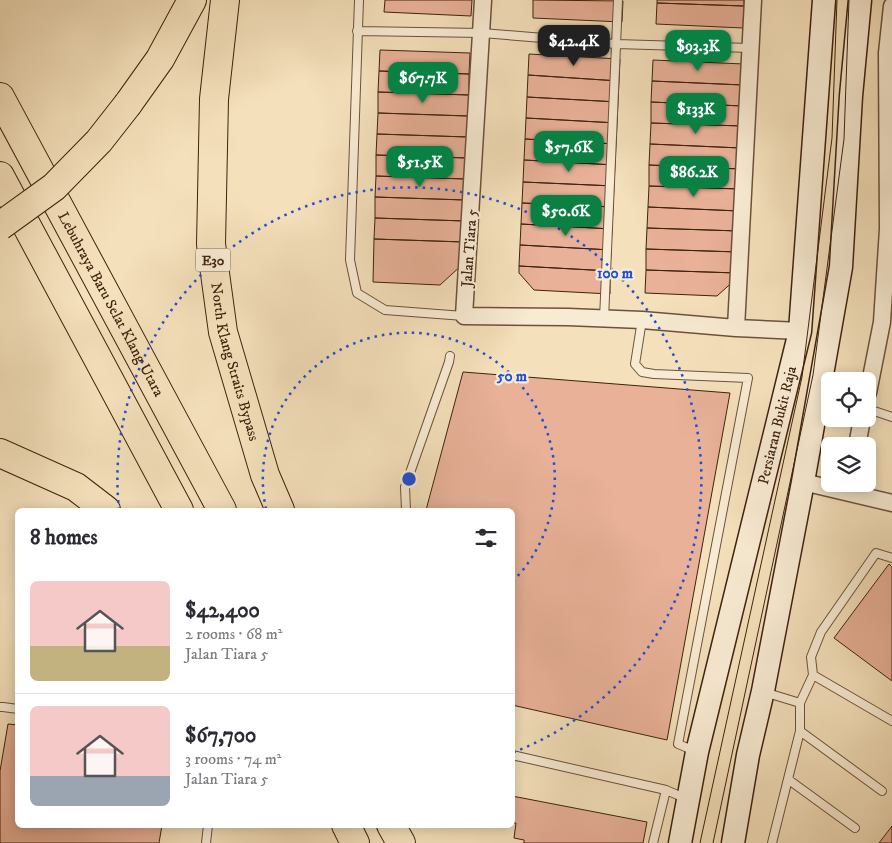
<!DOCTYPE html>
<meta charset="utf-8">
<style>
:root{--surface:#fff;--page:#f2f2f3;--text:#2b2b33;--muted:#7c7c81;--line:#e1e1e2;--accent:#0b8043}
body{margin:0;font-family:"IM FELL DW Pica",serif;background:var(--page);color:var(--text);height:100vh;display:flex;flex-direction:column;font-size:19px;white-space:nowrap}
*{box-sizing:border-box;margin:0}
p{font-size:16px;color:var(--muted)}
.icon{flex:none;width:28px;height:28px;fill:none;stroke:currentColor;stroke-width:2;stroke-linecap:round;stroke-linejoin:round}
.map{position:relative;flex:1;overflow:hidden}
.side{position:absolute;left:15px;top:508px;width:500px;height:320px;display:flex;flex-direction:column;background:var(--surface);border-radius:8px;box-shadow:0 2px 12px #0003}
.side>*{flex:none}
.buttons{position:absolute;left:821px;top:372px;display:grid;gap:10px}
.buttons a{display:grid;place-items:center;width:55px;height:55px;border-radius:8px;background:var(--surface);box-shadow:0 2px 12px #0003;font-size:25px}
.price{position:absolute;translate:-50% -42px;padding:0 11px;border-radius:10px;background:var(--accent);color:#fff;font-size:16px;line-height:32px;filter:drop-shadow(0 1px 2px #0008)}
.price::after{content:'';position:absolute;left:50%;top:30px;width:15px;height:11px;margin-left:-8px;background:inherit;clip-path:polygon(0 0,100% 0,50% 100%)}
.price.selected{background:#222;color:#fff}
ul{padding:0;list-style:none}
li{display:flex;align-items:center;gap:15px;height:125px;padding:0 15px}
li+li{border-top:1px solid var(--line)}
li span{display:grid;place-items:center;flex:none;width:140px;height:100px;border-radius:8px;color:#555}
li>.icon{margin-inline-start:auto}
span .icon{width:60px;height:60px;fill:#fffc;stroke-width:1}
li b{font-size:21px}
h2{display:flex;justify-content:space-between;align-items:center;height:60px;padding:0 15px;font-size:21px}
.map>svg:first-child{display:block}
.building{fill:#e8b198;stroke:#3e220d}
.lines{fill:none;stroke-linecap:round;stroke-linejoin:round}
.service-casing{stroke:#6c5238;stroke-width:10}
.minor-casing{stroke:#6c5238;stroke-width:19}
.secondary-casing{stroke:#3e220d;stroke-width:25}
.motorway-casing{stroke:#3e220d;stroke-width:30}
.service{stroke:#f8ebd3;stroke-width:8}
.minor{stroke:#f8ebd3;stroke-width:16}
.secondary{stroke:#f8ebd3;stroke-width:22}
.motorway{stroke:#f4e0bb;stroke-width:28}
.tram{stroke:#3e220d;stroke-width:1}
.motorway-bridge-casing{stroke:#3e220d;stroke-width:30;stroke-linecap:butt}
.motorway-bridge{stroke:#f4e0bb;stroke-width:28}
.ring{fill:none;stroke:#1d4ed8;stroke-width:2.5;stroke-dasharray:2.5 5}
.labels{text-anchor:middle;stroke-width:4.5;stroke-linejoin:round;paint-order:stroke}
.shield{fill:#f8ebd3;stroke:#765e48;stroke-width:1}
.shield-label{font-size:14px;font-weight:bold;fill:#3e220d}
.street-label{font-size:15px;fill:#3e220d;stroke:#f8ebd3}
.centre{fill:#1d4ed8;stroke:#f8ebd3;stroke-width:2.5}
.ring-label{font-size:15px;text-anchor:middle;font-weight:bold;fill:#1d4ed8;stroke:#f8ebd3;stroke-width:4.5;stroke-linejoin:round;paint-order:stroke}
</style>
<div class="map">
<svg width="892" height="843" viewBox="0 0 892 843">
<rect width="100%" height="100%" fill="#f4e0bb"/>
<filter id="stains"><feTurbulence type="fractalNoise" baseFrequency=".004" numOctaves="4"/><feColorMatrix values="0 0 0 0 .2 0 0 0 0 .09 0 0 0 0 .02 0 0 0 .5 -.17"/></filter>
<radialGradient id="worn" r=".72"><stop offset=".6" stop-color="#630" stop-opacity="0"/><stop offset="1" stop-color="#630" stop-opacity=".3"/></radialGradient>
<path class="building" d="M 385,0 L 472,0 L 471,16 L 384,12 Z
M 533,0 L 623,1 L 622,22 L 533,18 Z
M 657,0 L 744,0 L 744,6 L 657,3 Z
M 657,3 L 744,6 L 743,28 L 656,24 Z
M 380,50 L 470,53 L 469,74 L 379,71 Z
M 529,54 L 620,59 L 619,81 L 528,75 Z
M 653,60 L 744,64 L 743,85 L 652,81 Z
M 379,71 L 469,74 L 469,95 L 378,92 Z
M 528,75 L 619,81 L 618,102 L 527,97 Z
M 652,81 L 743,85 L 743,106 L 651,102 Z
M 378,92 L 469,95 L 468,116 L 378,113 Z
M 527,97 L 618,102 L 617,123 L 526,118 Z
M 651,102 L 743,106 L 742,126 L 651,123 Z
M 378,113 L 468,116 L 468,137 L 377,134 Z
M 526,118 L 617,123 L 616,144 L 525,139 Z
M 651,123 L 742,126 L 741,148 L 650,144 Z
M 377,134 L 468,137 L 467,158 L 376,155 Z
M 525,139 L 616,144 L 615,165 L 524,160 Z
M 650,144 L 741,148 L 741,169 L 649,165 Z
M 376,155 L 467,158 L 466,179 L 376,176 Z
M 524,160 L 615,165 L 614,186 L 523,182 Z
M 649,165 L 741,169 L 740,189 L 649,186 Z
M 376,176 L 466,179 L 465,200 L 375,197 Z
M 523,182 L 614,186 L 613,207 L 522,203 Z
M 649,186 L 740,189 L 739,211 L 648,207 Z
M 375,197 L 465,200 L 465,221 L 375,218 Z
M 522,203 L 613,207 L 612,229 L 521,224 Z
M 648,207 L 739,211 L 739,231 L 647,228 Z
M 375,218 L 465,221 L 464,242 L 374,239 Z
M 521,224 L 612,229 L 611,250 L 520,245 Z
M 647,228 L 739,231 L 738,252 L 646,249 Z
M 374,239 L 464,242 L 464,263 L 440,285 L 373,282 Z
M 520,245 L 611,250 L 610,271 L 519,266 Z
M 646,249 L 738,252 L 737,273 L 646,270 Z
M 519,266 L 610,271 L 610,294 L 534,290 L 519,273 Z
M 646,270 L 737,273 L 737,278 L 717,296 L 645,293 Z
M 463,372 L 730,393 L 667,740 L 512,705 L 512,510 L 426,510 Z
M 889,564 L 892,567 L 892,681 L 834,638 Z
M 8,724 L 18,725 L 18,825 L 162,825 L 159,843 L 0,843 L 0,771 Z
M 512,796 L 647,822 L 643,843 L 524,843 L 524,840 L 514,838 L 516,823 L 512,823 Z
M 892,826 L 892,843 L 879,843 Z"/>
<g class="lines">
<defs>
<path id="service" d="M 359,0 L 350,260 L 357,293 L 385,310 L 464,316
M 357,31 L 482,33 L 616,44 L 750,48
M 604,319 L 618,0
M 642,320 L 635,364 L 642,372 L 654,374 L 748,378 L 678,744 L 695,751
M 868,409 L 892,417
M 406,510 L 405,487 L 449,362 L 450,356
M 813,675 L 892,721
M 764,692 L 800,703
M 0,707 L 3,707 L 18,709
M 800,731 L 882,791
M 512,755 L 666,790 L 687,799
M 789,780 L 855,828
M 206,843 L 208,825
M 653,843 L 666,790
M 772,843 L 800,731 L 800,703 L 813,675 L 811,657 L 821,632 L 876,553 L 892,558"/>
<path id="minor" d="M 483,0 L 464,316 L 568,317 L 642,320 L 736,328 L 800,331
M 736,328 L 753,0
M 868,393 L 882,322 L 888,229 L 887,53 L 892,6
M 857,446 L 862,419
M 803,482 L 892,503"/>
<g id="secondary">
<path id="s1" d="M 680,843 L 697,752 L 800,331 L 824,0"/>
<path d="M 733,843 L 748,755 L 763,691 L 803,482 L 841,267 L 851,96 L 860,0"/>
</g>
<g id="motorway">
<path id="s2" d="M 225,0 L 214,99 L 211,244 L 223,332 L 265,475 L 280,510"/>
<path id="s3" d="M 0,97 L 222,510"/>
<path d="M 128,104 L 160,59 L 192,0"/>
<path d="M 0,176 L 179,510"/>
<path d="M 0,453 L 76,487 L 106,510"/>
<path d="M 346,825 L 355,843"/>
<path d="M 391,825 L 401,843"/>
</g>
</defs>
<use href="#service" class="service-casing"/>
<use href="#minor" class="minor-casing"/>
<use href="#secondary" class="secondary-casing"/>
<use href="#motorway" class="motorway-casing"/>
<use href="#service" class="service"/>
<use href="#minor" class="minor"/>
<use href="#secondary" class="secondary"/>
<use href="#motorway" class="motorway"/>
<path class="tram" d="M 700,843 L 802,377 L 832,138 L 837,0
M 713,843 L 813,375 L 844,139 L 849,0"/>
<defs>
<path id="motorway-bridge" d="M 0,226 L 54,187 L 99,141 L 128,104"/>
</defs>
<use href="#motorway-bridge" class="motorway-bridge-casing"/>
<use href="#motorway-bridge" class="motorway-bridge"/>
</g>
<g class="ring">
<path d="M266 509A146 146 0 1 1 513 581"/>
<path d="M119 510A292 292 0 1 1 514 752"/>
</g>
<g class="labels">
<rect class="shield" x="195.5" y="248.5" width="35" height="23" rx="4"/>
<g class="shield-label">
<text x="213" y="265">E30</text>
</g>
<g class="street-label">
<text transform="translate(469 248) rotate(-86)" y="5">Jalan Tiara 5</text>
<text dy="5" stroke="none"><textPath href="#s3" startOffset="235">Lebuhraya Baru Selat Klang Utara</textPath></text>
<text dy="5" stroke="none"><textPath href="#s2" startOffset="365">North Klang Straits Bypass</textPath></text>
<text dy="5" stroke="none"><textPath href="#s1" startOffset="429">Persiaran Bukit Raja</textPath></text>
</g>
</g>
<circle cx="409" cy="479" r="8" class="centre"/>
<g class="ring-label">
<text x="615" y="278">100 m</text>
<text x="512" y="381">50 m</text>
</g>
<rect width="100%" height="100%" filter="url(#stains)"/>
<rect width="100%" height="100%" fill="url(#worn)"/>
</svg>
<div class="buttons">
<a><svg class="icon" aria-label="locate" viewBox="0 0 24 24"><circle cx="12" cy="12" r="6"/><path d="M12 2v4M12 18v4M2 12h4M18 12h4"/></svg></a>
<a><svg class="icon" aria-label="layers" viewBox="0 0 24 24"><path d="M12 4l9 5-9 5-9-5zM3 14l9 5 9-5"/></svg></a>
</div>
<b class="price selected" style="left:574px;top:67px">$42.4K</b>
<b class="price" style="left:698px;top:72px">$93.3K</b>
<b class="price" style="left:423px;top:104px">$67.7K</b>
<b class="price" style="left:696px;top:135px">$133K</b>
<b class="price" style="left:569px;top:173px">$57.6K</b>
<b class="price" style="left:420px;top:188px">$51.5K</b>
<b class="price" style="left:694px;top:198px">$86.2K</b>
<b class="price" style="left:566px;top:237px">$50.6K</b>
<section class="side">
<h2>8 homes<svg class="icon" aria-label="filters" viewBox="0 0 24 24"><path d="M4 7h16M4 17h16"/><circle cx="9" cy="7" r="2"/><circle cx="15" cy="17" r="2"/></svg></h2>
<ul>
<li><span style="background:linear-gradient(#f6c9c9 65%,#c2b280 0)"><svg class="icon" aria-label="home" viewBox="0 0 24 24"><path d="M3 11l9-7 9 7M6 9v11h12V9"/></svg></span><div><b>$42,400</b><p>2 rooms · 68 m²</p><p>Jalan Tiara 5</p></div></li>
<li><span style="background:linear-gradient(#f6c9c9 70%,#9aa5b1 0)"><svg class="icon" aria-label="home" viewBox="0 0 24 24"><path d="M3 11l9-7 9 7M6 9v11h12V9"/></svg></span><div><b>$67,700</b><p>3 rooms · 74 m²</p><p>Jalan Tiara 5</p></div></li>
</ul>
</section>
</div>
